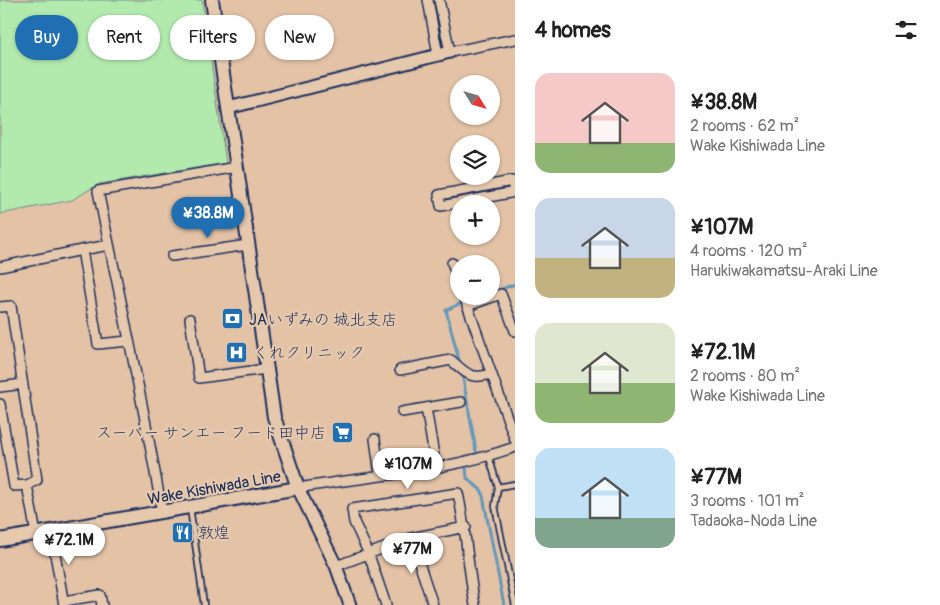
<!DOCTYPE html>
<meta charset="utf-8">
<style>
:root{--surface:#fff;--page:#f6f6f6;--text:#222;--muted:#767676;--accent:#1f6fb2}
body{margin:0;font-family:Pangolin,"Klee One",sans-serif;background:var(--page);color:var(--text);height:100vh;display:flex;flex-direction:column;font-size:19px;white-space:nowrap}
*{box-sizing:border-box;margin:0}
p{font-size:16px;color:var(--muted)}
.icon{flex:none;width:28px;height:28px;fill:none;stroke:currentColor;stroke-width:2;stroke-linecap:round;stroke-linejoin:round}
.map{position:relative;flex:1;overflow:hidden}
.panel{display:flex;flex-direction:column;background:var(--surface);width:425px}
.panel>*{flex:none}
.banner{position:absolute;left:15px;top:15px;width:425px;height:45px;display:flex;gap:10px}
.needle{width:32px;rotate:127deg}
.tools{position:absolute;left:450px;top:75px;display:grid;gap:10px}
.tools a{display:grid;place-items:center;width:50px;height:50px;border-radius:50%;background:var(--surface);box-shadow:0 1px 4px #0004;font-size:25px}
.price{position:absolute;translate:-50% -42px;padding:0 11px;border-radius:18px;background:#fff;color:#222;font-size:16px;line-height:32px;filter:drop-shadow(0 1px 2px #0008)}
.price::after{content:'';position:absolute;left:50%;top:30px;width:15px;height:11px;margin-left:-8px;background:inherit;clip-path:polygon(0 0,100% 0,50% 100%)}
.price.active{background:var(--accent);color:#fff}
ul{padding:0;list-style:none}
li{display:flex;align-items:center;gap:15px;height:125px;padding:0 20px}
li span{display:grid;place-items:center;flex:none;width:140px;height:100px;border-radius:15px;color:#555}
li>.icon{margin-inline-start:auto}
span .icon{width:60px;height:60px;fill:#fffc;stroke-width:1}
li b{font-size:21px}
h2{display:flex;justify-content:space-between;align-items:center;height:60px;padding:0 20px;font-size:21px}
.pill{padding:0 18px;border-radius:22px;background:var(--surface);box-shadow:0 1px 4px #0004;font-size:18px;line-height:45px}
.pill.active{background:var(--accent);color:#fff}
main{display:flex;flex:1;min-height:0}
.map>svg:first-child{display:block}
.green{fill:#b2eaae;stroke:#668c86}
.lines{fill:none;stroke-linecap:round;stroke-linejoin:round}
.stream{stroke:#6498b9;stroke-width:3}
.service-casing{stroke:#1b2f5e;stroke-width:8}
.minor-casing{stroke:#1b2f5e;stroke-width:12}
.tertiary-casing{stroke:#1b2f5e;stroke-width:15}
.secondary-casing{stroke:#1b2f5e;stroke-width:16}
.service{stroke:#e6c9ad;stroke-width:4.5}
.minor{stroke:#e6c9ad;stroke-width:9}
.tertiary{stroke:#e6c9ad;stroke-width:11}
.secondary{stroke:#e6c9ad;stroke-width:12}
.labels{text-anchor:middle;stroke-width:4.5;stroke-linejoin:round;paint-order:stroke}
.poi-label{font-size:16px;fill:#1b2f5e;stroke:#e6c9ad;text-anchor:start}
.street-label{font-size:16px;fill:#1b2f5e;stroke:#e6c9ad}
</style>
<main>
<div class="map">
<svg width="515" height="605" viewBox="0 0 515 605">
<rect width="100%" height="100%" fill="#e3c2a6"/>
<filter id="ink" filterUnits="userSpaceOnUse"><feTurbulence type="fractalNoise" baseFrequency=".02" numOctaves="2"/><feDisplacementMap in="SourceGraphic" scale="10" xChannelSelector="R" yChannelSelector="G"/><feConvolveMatrix kernelMatrix="1 2 1 2 8 2 1 2 1" color-interpolation-filters="sRGB"/></filter>
<g filter="url(#ink)">
<path class="green" d="M 0,0 L 202,0 L 226,163 L 99,184 L 72,200 L 0,214 Z"/>
<g class="lines">
<path class="stream" d="M 491,293 L 515,284
M 460,364 L 446,310 L 462,303
M 462,373 L 476,451
M 466,467 L 467,478 L 482,491 L 504,605"/>
<defs>
<path id="service" d="M 489,457 L 498,487 L 495,506 L 515,605
M 498,487 L 515,484
M 190,508 L 204,605"/>
<path id="minor" d="M 428,0 L 438,55
M 439,0 L 450,52 L 515,39
M 514,192 L 512,181 L 439,195 L 441,206 L 515,192
M 109,245 L 82,250 L 98,344 L 128,341
M 172,256 L 248,245
M 452,263 L 459,282
M 0,267 L 82,250
M 464,296 L 515,440
M 467,306 L 501,294 L 515,331
M 0,307 L 11,306 L 37,480 L 27,485 L 14,486 L 0,404
M 190,319 L 199,378 L 266,369
M 400,370 L 451,360 C 467,374 470,380 492,374
M 0,387 L 23,384
M 426,408 L 436,467
M 402,412 L 461,402
M 375,439 L 380,475
M 27,485 L 36,534
M 298,488 C 370,476 446,472 515,447
M 162,512 C 144,405 120,298 98,191 L 237,167
M 51,531 L 64,605
M 411,538 L 433,605
M 336,566 L 411,538 L 466,527
M 64,601 L 100,595 L 102,605
M 386,605 L 368,552 L 354,522 L 352,509 L 458,493 C 466,530 468,568 475,605"/>
<path id="tertiary" d="M 228,108 L 450,52
M 298,488 L 336,566 L 350,605"/>
<path id="secondary" d="M 0,540 L 298,488 L 274,417 L 212,0"/>
</defs>
<use href="#service" class="service-casing"/>
<use href="#minor" class="minor-casing"/>
<use href="#tertiary" class="tertiary-casing"/>
<use href="#secondary" class="secondary-casing"/>
<use href="#service" class="service"/>
<use href="#minor" class="minor"/>
<use href="#tertiary" class="tertiary"/>
<use href="#secondary" class="secondary"/>
</g>
</g>
<defs>
<symbol id="bank-square" viewBox="-11 -11 22 22"><rect x="-9" y="-9" width="18" height="18" rx="4" fill="#1f6fb2" stroke="#e6c9ad"/><path d="M-6-4H6V4H-6ZM0-2.3a2.3 2.3 0 1 0 0 4.6a2.3 2.3 0 1 0 0-4.6Z" fill="#fff"/></symbol>
<symbol id="hospital-square" viewBox="-11 -11 22 22"><rect x="-9" y="-9" width="18" height="18" rx="4" fill="#1f6fb2" stroke="#e6c9ad"/><path d="M-5-5h3v3.5h4V-5h3V5h-3V1.5h-4V5h-3Z" fill="#fff"/></symbol>
<symbol id="supermarket-square" viewBox="-11 -11 22 22"><rect x="-9" y="-9" width="18" height="18" rx="4" fill="#1f6fb2" stroke="#e6c9ad"/><path d="M-6-5.5h2.5l.6 2H6L4.5 2H-2.5L-4.4-4H-6ZM-1.5 3.2a1.3 1.3 0 1 0 .1 0ZM3 3.2a1.3 1.3 0 1 0 .1 0Z" fill="#fff"/></symbol>
<symbol id="restaurant-square" viewBox="-11 -11 22 22"><rect x="-9" y="-9" width="18" height="18" rx="4" fill="#1f6fb2" stroke="#e6c9ad"/><path d="M-5-6h1v4h1v-4h1v4h1v-4h1v5L-1.5 .5V6h-2V.5L-5-1ZM5-6V6H3V1.5H1.5Q1.5-4 5-6Z" fill="#fff"/></symbol>
</defs>
<g fill-rule="evenodd">
<use href="#bank-square" x="220" y="306" width="25" height="25"/>
<use href="#hospital-square" x="224" y="340" width="25" height="25"/>
<use href="#supermarket-square" x="330" y="420" width="25" height="25"/>
<use href="#restaurant-square" x="170" y="520" width="25" height="25"/>
</g>
<g class="labels">
<g class="poi-label">
<text x="249" y="325">JAいずみの 城北支店</text>
<text x="253" y="358">くれクリニック</text>
<text x="326" y="438" text-anchor="end">スーパー サンエー フード田中店</text>
<text x="198" y="538">敦煌</text>
</g>
<g class="street-label">
<text transform="translate(214 487) rotate(-10)" y="6">Wake Kishiwada Line</text>
</g>
</g>
</svg>
<div class="tools">
<a><svg class="needle" viewBox="-14 -14 28 28"><path d="M0-13l5 13h-10z" fill="#e53935"/><path d="M0 13l5-13h-10z" fill="#767676"/></svg></a>
<a><svg class="icon" aria-label="layers" viewBox="0 0 24 24"><path d="M12 4l9 5-9 5-9-5zM3 14l9 5 9-5"/></svg></a>
<a>+</a>
<a>−</a>
</div>
<b class="price active" style="left:208px;top:239px">¥38.8M</b>
<b class="price" style="left:408px;top:490px">¥107M</b>
<b class="price" style="left:69px;top:566px">¥72.1M</b>
<b class="price" style="left:412px;top:575px">¥77M</b>
<div class="banner">
<a class="pill active">Buy</a>
<a class="pill">Rent</a>
<a class="pill">Filters</a>
<a class="pill">New</a>
</div>
</div>
<section class="panel">
<h2>4 homes<svg class="icon" aria-label="filters" viewBox="0 0 24 24"><path d="M4 7h16M4 17h16"/><circle cx="9" cy="7" r="2"/><circle cx="15" cy="17" r="2"/></svg></h2>
<ul>
<li><span style="background:linear-gradient(#f6c9c9 70%,#8fb573 0)"><svg class="icon" aria-label="home" viewBox="0 0 24 24"><path d="M3 11l9-7 9 7M6 9v11h12V9"/></svg></span><div><b>¥38.8M</b><p>2 rooms · 62 m²</p><p>Wake Kishiwada Line</p></div></li>
<li><span style="background:linear-gradient(#c9d6e8 60%,#c2b280 0)"><svg class="icon" aria-label="home" viewBox="0 0 24 24"><path d="M3 11l9-7 9 7M6 9v11h12V9"/></svg></span><div><b>¥107M</b><p>4 rooms · 120 m²</p><p>Harukiwakamatsu-Araki Line</p></div></li>
<li><span style="background:linear-gradient(#dfe7d0 60%,#8fb573 0)"><svg class="icon" aria-label="home" viewBox="0 0 24 24"><path d="M3 11l9-7 9 7M6 9v11h12V9"/></svg></span><div><b>¥72.1M</b><p>2 rooms · 80 m²</p><p>Wake Kishiwada Line</p></div></li>
<li><span style="background:linear-gradient(#bfe0f5 70%,#7fa58c 0)"><svg class="icon" aria-label="home" viewBox="0 0 24 24"><path d="M3 11l9-7 9 7M6 9v11h12V9"/></svg></span><div><b>¥77M</b><p>3 rooms · 101 m²</p><p>Tadaoka-Noda Line</p></div></li>
</ul>
</section>
</main>
